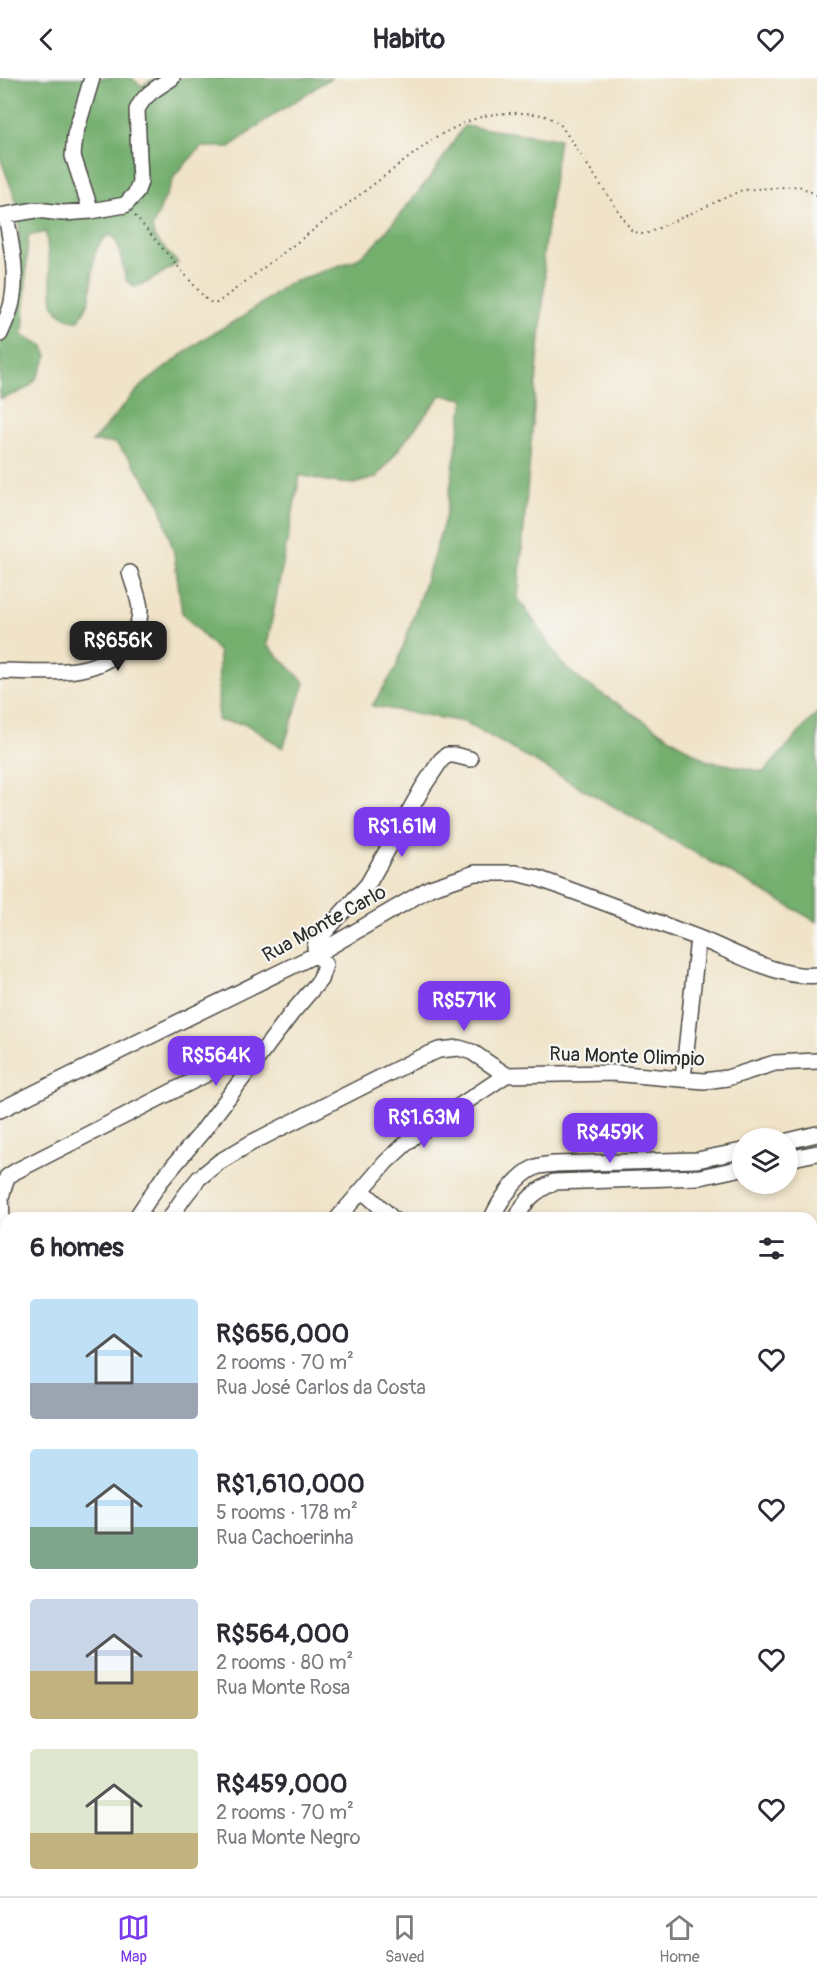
<!DOCTYPE html>
<meta charset="utf-8">
<style>
:root{--surface:#fff;--page:#f7f7f7;--text:#2b2b33;--muted:#7c7c81;--line:#e1e1e2;--accent:#7c3aed}
body{margin:0;font-family:Pangolin,sans-serif;background:var(--page);color:var(--text);height:100vh;display:flex;flex-direction:column;font-size:22px;white-space:nowrap}
*{box-sizing:border-box;margin:0}
p{font-size:20px;color:var(--muted)}
.icon{flex:none;width:33px;height:33px;fill:none;stroke:currentColor;stroke-width:2;stroke-linecap:round;stroke-linejoin:round}
.map{position:relative;flex:1;overflow:hidden}
.panel{position:absolute;left:0px;top:1134px;width:818px;height:684px;display:flex;flex-direction:column;background:var(--surface);border-radius:18px 18px 0 0;box-shadow:0 3px 9px #0003}
.panel>*{flex:none}
.buttons{position:absolute;left:732px;top:1050px;display:grid;gap:12px}
.buttons a{display:grid;place-items:center;width:66px;height:66px;border-radius:50%;background:var(--surface);box-shadow:0 3px 9px #0003;font-size:30px}
.price{position:absolute;translate:-50% -51px;padding:0 14px;border-radius:12px;background:var(--accent);color:#fff;font-size:20px;line-height:39px;filter:drop-shadow(0 2px 3px #0008)}
.price::after{content:'';position:absolute;left:50%;top:36px;width:18px;height:14px;margin-left:-9px;background:inherit;clip-path:polygon(0 0,100% 0,50% 100%)}
.price.active{background:#222;color:#fff}
ul{padding:0;list-style:none}
li{display:flex;align-items:center;gap:18px;height:150px;padding:0 30px}
li span{display:grid;place-items:center;flex:none;width:168px;height:120px;border-radius:6px;color:#555}
li>.icon{margin-inline-start:auto}
span .icon{width:72px;height:72px;fill:#fffc;stroke-width:1}
li b{font-size:26px}
h2{display:flex;justify-content:space-between;align-items:center;height:72px;padding:0 30px;font-size:26px}
header{display:flex;justify-content:space-between;align-items:center;height:78px;padding:0 30px;background:var(--surface);font-size:27px;font-weight:800}
.tab-bar{display:flex;justify-content:space-around;align-items:center;height:84px;border-top:2px solid var(--line);background:var(--surface);font-size:16px;color:var(--muted)}
.tab-bar a{display:grid;justify-items:center;gap:3px}
.tab-bar .active{color:var(--accent)}
.map>svg:first-child{display:block}
.forest{fill:#74af6e;stroke:#506d4c;stroke-width:1.5}
.lines{fill:none;stroke-linecap:round;stroke-linejoin:round}
.minor-casing{stroke:#494743;stroke-width:18}
.path{stroke:#494743;stroke-width:2;stroke-dasharray:1.5 4.5;stroke-linecap:butt}
.minor{stroke:#fff;stroke-width:15}
.labels{text-anchor:middle;stroke-width:4.5;stroke-linejoin:round;paint-order:stroke}
.street-label{font-size:20px;fill:#2b2b2b;stroke:#f6f6f2}
</style>
<header><svg class="icon" aria-label="back" viewBox="0 0 24 24"><path d="M15 5l-7 7 7 7"/></svg>Habito<svg class="icon" aria-label="heart" viewBox="0 0 24 24"><path d="M12 20l-8-8c-3-5 5-10 8-4 3-6 11-1 8 4z"/></svg></header>
<div class="map">
<svg width="817" height="1818" viewBox="0 0 817 1818">
<rect width="100%" height="100%" fill="#f6f6f2"/>
<filter id="ink" filterUnits="userSpaceOnUse"><feTurbulence type="fractalNoise" baseFrequency=".0167" numOctaves="2"/><feDisplacementMap in="SourceGraphic" scale="12" xChannelSelector="R" yChannelSelector="G"/><feConvolveMatrix kernelMatrix="1 2 1 2 8 2 1 2 1" color-interpolation-filters="sRGB"/></filter>
<filter id="wash" filterUnits="userSpaceOnUse"><feTurbulence type="fractalNoise" baseFrequency=".008" numOctaves="4" result="noise"/><feDisplacementMap in="SourceGraphic" scale="24" xChannelSelector="R" yChannelSelector="G"/><feGaussianBlur stdDeviation="1.35" result="paint"/><feColorMatrix in="noise" values="0 0 0 0 0 0 0 0 0 0 0 0 0 0 0 0 0 1.4 0 .05"/><feComposite in="paint" operator="in"/></filter>
<g filter="url(#wash)">
<rect width="100%" height="100%" fill="#f0e3c8"/>
<path class="forest" d="M 0,0 L 132,0 L 141,8 L 156,0 L 331,0 L 266,42 L 230,69 L 201,69 L 175,97 L 152,150 L 154,159 L 178,185 L 148,204 L 135,209 L 126,202 L 118,167 L 111,156 C 87,167 95,199 90,220 C 88,228 83,235 79,242 C 65,242 60,237 53,225 L 46,154 L 28,158 L 23,257 L 44,268 L 47,279 C 34,309 31,311 0,321 L 0,259 L 18,219 L 19,131 L 0,79 Z
M 464,48 L 559,61 L 543,178 L 545,200 L 518,520 L 564,588 L 583,604 L 705,682 L 764,694 L 817,635 L 817,844 L 465,644 L 372,628 L 396,590 L 433,480 L 446,437 L 464,321 L 441,317 L 377,399 L 354,406 L 331,404 L 300,397 L 267,567 L 305,605 L 283,670 L 246,646 L 218,643 L 219,574 L 182,535 L 174,475 L 159,423 L 131,382 L 115,365 L 92,364 L 140,309 L 203,261 L 244,238 L 287,206 L 355,182 L 375,167 L 432,97 Z
M 817,1235 L 817,1507 L 812,1503 L 812,1244 Z"/>
</g>
<g filter="url(#ink)">
<g class="lines">
<defs>
<path id="minor" d="M 91,133 L 73,78 L 75,57 L 92,0
M 0,138 L 36,132 L 63,135 L 91,133 L 125,127 L 136,115 L 140,104 L 137,32 C 143,17 158,9 172,0
M 0,256 C 4,246 10,235 12,224 C 18,196 11,165 6,138
M 0,593 C 43,593 97,602 127,565 C 136,554 140,545 140,531 C 139,519 133,506 130,495
M 683,1001 L 698,860
M 0,1032 L 317,876 L 430,810 L 475,795 L 516,795 L 537,800 C 590,819 643,839 696,859 C 730,872 781,902 817,897
M 788,1063 L 817,1056
M 788,1081 L 817,1075
M 363,1113 L 392,1140
M 136,1140 L 160,1104 L 202,1054 L 291,936 L 320,902 L 325,887 L 315,870 L 316,864 L 368,806 L 423,709 L 441,682 L 447,677 L 454,677 L 470,681
M 170,1140 L 184,1119 L 199,1100 L 219,1084 L 251,1065 L 417,981 L 439,972 L 459,970 L 472,974 L 506,997 L 612,995 L 704,1003 L 727,1000 L 775,985 L 817,983
M 338,1140 L 386,1084 L 413,1059 L 506,997
M 492,1140 C 500,1122 517,1097 536,1089 C 541,1087 549,1087 555,1086 L 697,1082 L 742,1073
M 517,1140 C 525,1121 536,1113 554,1104 L 700,1099 L 742,1090
M 6,1235 L 1,1119 L 7,1099 L 16,1093 L 236,981 L 265,971
M 812,1704 L 817,1692
M 0,1740 L 6,1746
M 66,1812 L 72,1818
M 298,1812 L 299,1818
M 477,1818 L 497,1812
M 766,1818 L 774,1812"/>
</defs>
<use href="#minor" class="minor-casing"/>
<path class="path" d="M 135,138 L 205,220 L 212,225 L 217,225 L 436,59 C 470,42 482,34 521,35 C 539,36 545,36 560,46 L 631,152 L 640,156 L 646,156 L 742,112 L 799,108 L 817,117"/>
<use href="#minor" class="minor"/>
</g>
</g>
<g class="labels">
<g class="street-label">
<text transform="translate(324 845) rotate(-29)" y="7">Rua Monte Carlo</text>
<text transform="translate(627 978) rotate(2)" y="7">Rua Monte Olimpio</text>
</g>
</g>
</svg>
<div class="buttons">
<a><svg class="icon" aria-label="layers" viewBox="0 0 24 24"><path d="M12 4l9 5-9 5-9-5zM3 14l9 5 9-5"/></svg></a>
</div>
<b class="price active" style="left:118px;top:594px">R$656K</b>
<b class="price" style="left:402px;top:780px">R$1.61M</b>
<b class="price" style="left:464px;top:954px">R$571K</b>
<b class="price" style="left:216px;top:1009px">R$564K</b>
<b class="price" style="left:424px;top:1071px">R$1.63M</b>
<b class="price" style="left:610px;top:1086px">R$459K</b>
<section class="panel">
<h2>6 homes<svg class="icon" aria-label="filters" viewBox="0 0 24 24"><path d="M4 7h16M4 17h16"/><circle cx="9" cy="7" r="2"/><circle cx="15" cy="17" r="2"/></svg></h2>
<ul>
<li><span style="background:linear-gradient(#bfe0f5 70%,#9aa5b1 0)"><svg class="icon" aria-label="home" viewBox="0 0 24 24"><path d="M3 11l9-7 9 7M6 9v11h12V9"/></svg></span><div><b>R$656,000</b><p>2 rooms · 70 m²</p><p>Rua José Carlos da Costa</p></div><svg class="icon" aria-label="heart" viewBox="0 0 24 24"><path d="M12 20l-8-8c-3-5 5-10 8-4 3-6 11-1 8 4z"/></svg></li>
<li><span style="background:linear-gradient(#bfe0f5 65%,#7fa58c 0)"><svg class="icon" aria-label="home" viewBox="0 0 24 24"><path d="M3 11l9-7 9 7M6 9v11h12V9"/></svg></span><div><b>R$1,610,000</b><p>5 rooms · 178 m²</p><p>Rua Cachoerinha</p></div><svg class="icon" aria-label="heart" viewBox="0 0 24 24"><path d="M12 20l-8-8c-3-5 5-10 8-4 3-6 11-1 8 4z"/></svg></li>
<li><span style="background:linear-gradient(#c9d6e8 60%,#c2b280 0)"><svg class="icon" aria-label="home" viewBox="0 0 24 24"><path d="M3 11l9-7 9 7M6 9v11h12V9"/></svg></span><div><b>R$564,000</b><p>2 rooms · 80 m²</p><p>Rua Monte Rosa</p></div><svg class="icon" aria-label="heart" viewBox="0 0 24 24"><path d="M12 20l-8-8c-3-5 5-10 8-4 3-6 11-1 8 4z"/></svg></li>
<li><span style="background:linear-gradient(#dfe7d0 70%,#c2b280 0)"><svg class="icon" aria-label="home" viewBox="0 0 24 24"><path d="M3 11l9-7 9 7M6 9v11h12V9"/></svg></span><div><b>R$459,000</b><p>2 rooms · 70 m²</p><p>Rua Monte Negro</p></div><svg class="icon" aria-label="heart" viewBox="0 0 24 24"><path d="M12 20l-8-8c-3-5 5-10 8-4 3-6 11-1 8 4z"/></svg></li>
</ul>
</section>
</div>
<nav class="tab-bar">
<a class="active"><svg class="icon" aria-label="map" viewBox="0 0 24 24"><path d="M3 6l6-2 6 2 6-2v14l-6 2-6-2-6 2zM9 4v14M15 6v14"/></svg>Map</a>
<a><svg class="icon" aria-label="saved" viewBox="0 0 24 24"><path d="M7 4h10v16l-5-4-5 4z"/></svg>Saved</a>
<a><svg class="icon" aria-label="home" viewBox="0 0 24 24"><path d="M3 11l9-7 9 7M6 9v11h12V9"/></svg>Home</a>
</nav>
